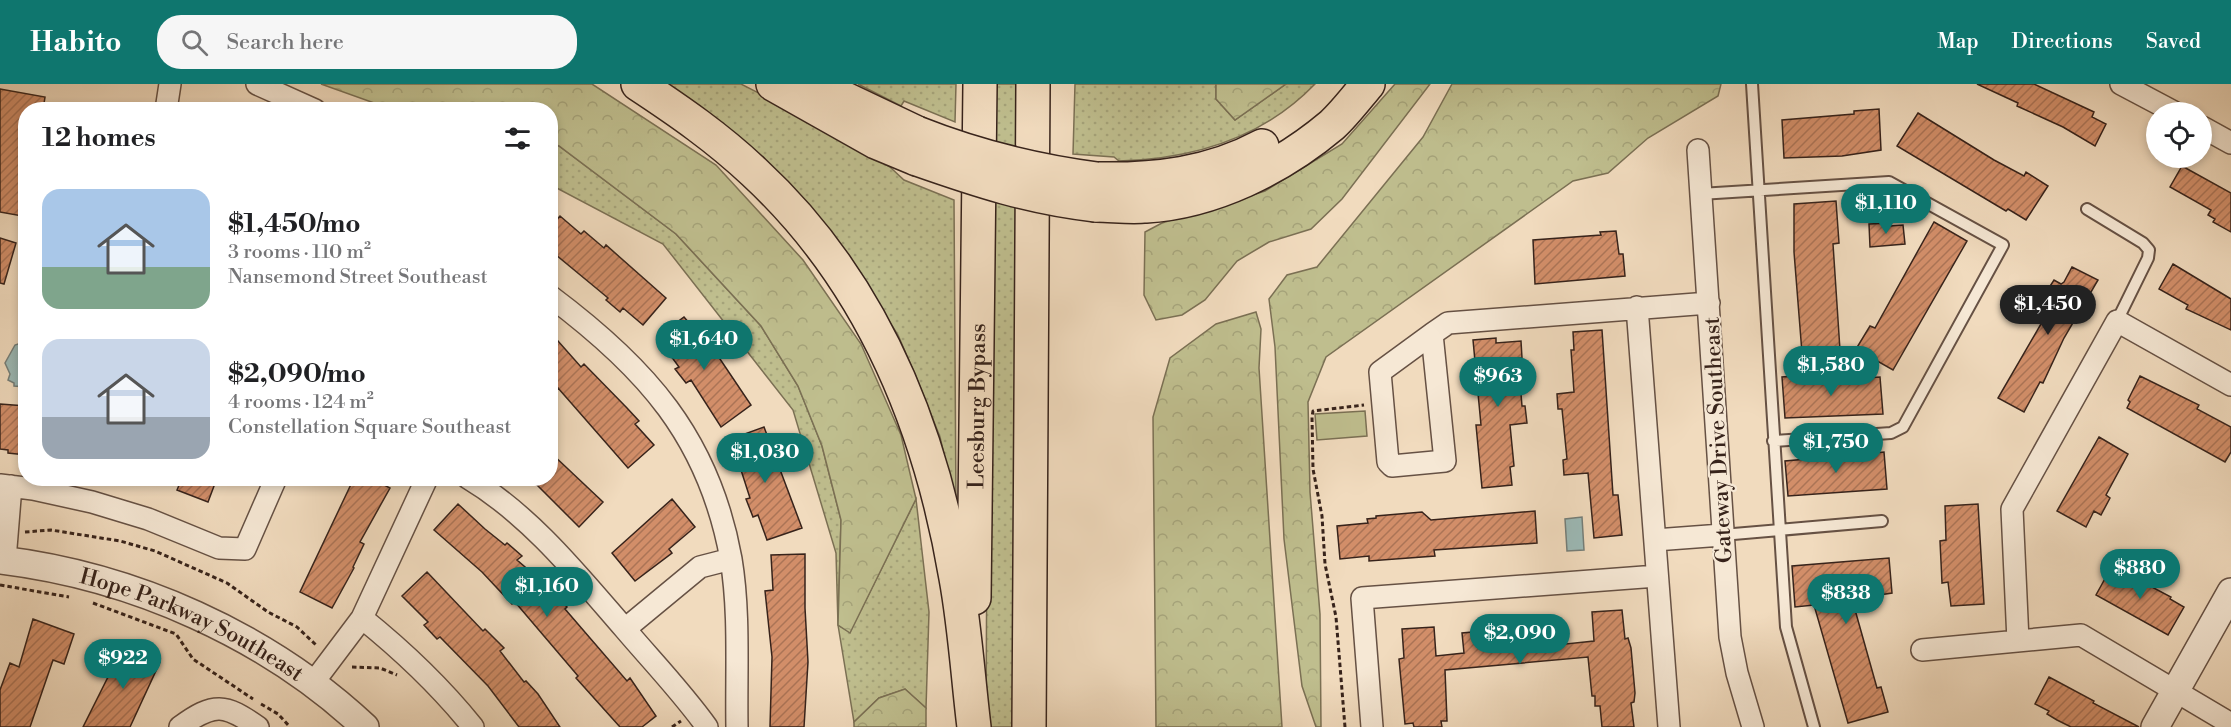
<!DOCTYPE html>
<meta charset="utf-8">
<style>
:root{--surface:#fff;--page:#f6f6f6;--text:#202124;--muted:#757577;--accent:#0f766e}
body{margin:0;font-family:"Libre Bodoni",serif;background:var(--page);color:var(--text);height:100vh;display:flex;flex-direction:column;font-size:22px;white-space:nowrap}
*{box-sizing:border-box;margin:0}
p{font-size:20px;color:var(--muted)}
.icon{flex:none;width:33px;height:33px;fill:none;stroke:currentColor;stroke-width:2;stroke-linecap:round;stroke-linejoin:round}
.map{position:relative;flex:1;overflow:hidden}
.drawer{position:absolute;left:18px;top:18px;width:540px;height:384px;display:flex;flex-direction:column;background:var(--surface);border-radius:24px;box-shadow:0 3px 9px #0003}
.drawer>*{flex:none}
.tools{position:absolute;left:2146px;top:18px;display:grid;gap:12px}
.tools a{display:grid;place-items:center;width:66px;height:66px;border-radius:50%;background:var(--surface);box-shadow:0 3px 9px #0003;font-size:30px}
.price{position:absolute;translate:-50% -51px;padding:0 14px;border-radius:21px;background:var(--accent);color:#fff;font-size:20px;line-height:39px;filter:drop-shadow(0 2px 3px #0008)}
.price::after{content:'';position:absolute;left:50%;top:36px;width:18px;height:14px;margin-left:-9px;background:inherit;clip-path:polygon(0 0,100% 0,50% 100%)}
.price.on{background:#222;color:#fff}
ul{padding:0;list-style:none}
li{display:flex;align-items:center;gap:18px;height:150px;padding:0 24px}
li span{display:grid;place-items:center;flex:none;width:168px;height:120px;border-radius:18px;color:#555}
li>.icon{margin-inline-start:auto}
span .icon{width:72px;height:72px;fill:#fffc;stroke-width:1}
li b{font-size:26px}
h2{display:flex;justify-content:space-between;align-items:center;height:72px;padding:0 24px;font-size:26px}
header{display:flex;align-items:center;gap:36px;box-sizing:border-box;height:84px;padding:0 30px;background:var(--accent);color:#fff}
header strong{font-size:28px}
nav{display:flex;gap:33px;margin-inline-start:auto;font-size:21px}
.search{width:420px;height:54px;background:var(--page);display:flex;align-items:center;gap:15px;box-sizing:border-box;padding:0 21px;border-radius:24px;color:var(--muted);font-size:22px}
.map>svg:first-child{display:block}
.grass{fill:url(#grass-dots);stroke:#7b7054;stroke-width:1.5}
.forest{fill:url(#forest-crowns);stroke:#7b7054;stroke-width:1.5}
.pitch{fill:#bfbe8e;stroke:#7b7054;stroke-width:1.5}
.water{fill:#9cbab7;stroke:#747e79;stroke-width:1.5}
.building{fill:url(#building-hatch);stroke:#37231b;stroke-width:1.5}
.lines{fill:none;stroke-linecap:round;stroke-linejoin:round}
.service-casing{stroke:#665144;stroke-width:14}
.minor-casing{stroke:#665144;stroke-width:24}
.tertiary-casing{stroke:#665144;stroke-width:30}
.motorway-casing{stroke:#37231b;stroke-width:36}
.path{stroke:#37231b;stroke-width:3;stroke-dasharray:4.5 3;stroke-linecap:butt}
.service{stroke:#f6e8d5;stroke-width:10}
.minor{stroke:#f6e8d5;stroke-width:21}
.tertiary{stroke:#f6e8d5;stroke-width:27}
.motorway{stroke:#f1dbbe;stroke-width:33}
.motorway-bridge-casing{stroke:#37231b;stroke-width:36;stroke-linecap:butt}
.motorway-bridge{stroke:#f1dbbe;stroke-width:33}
.labels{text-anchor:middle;stroke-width:4.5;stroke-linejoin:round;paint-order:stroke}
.street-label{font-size:22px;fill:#37231b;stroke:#f6e8d5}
</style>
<header>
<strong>Habito</strong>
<div class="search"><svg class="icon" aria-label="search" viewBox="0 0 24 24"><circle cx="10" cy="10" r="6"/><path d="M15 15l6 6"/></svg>Search here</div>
<nav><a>Map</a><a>Directions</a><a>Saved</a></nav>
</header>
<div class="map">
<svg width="2231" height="643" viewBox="0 0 2231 643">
<defs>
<pattern id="grass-dots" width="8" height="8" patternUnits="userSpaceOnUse" patternTransform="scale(1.5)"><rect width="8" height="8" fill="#bfbe8e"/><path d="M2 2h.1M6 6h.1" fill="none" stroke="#a5a37a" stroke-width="1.8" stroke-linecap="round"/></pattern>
<pattern id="forest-crowns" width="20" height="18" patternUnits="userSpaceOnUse" patternTransform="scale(1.5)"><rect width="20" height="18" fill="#bfbe8e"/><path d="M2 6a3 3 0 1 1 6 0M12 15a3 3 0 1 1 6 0" fill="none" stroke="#a5a37a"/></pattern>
<pattern id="building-hatch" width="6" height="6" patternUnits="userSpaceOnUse" patternTransform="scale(1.5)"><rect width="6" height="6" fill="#d28e69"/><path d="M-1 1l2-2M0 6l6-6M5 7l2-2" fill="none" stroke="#ab7456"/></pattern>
</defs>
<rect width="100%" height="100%" fill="#f1dbbe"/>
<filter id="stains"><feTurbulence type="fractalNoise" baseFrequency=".00333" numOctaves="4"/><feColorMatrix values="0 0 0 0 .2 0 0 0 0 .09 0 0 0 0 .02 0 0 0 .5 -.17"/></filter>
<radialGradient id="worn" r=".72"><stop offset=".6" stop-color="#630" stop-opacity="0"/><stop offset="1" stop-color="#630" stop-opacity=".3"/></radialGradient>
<path class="grass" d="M 651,0 L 741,0 L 827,44 L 890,83 L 904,96 L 954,116 L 956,422 L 940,353 L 917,295 L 898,251 L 858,187 Z
M 858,0 L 956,0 L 955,38 L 904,17 L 901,22 Z
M 989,0 L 1019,0 L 1016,643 L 986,643 Z
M 1075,0 L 1216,0 L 1216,15 L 1235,36 L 1286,0 L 1315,0 C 1263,54 1192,75 1119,77 L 1114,73 L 1073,70 Z
M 550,59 L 559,62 L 676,150 L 761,242 L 798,302 L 822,362 L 841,436 L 838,541 L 850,548 L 916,415 L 929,528 L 926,624 L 905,605 L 879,614 L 854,638 L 838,541 L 836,469 L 793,326 L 663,160 L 551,101 Z"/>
<path class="forest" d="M 321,0 L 592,0 L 716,81 L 803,176 L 861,260 L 901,351 L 916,415 L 850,549 L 838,541 L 841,436 L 822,362 L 798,302 L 761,242 L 676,150 L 559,62 L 551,59 L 550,26 L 391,25 Z
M 1216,0 L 1286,0 L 1235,36 L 1216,15 Z
M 1395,0 L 1430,0 L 1342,115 L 1311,145 L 1269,158 L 1237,177 L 1205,216 L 1182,231 L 1156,236 L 1144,211 L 1145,148 L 1162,139 L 1265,107 L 1342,60 Z
M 1452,0 L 1721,0 L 1718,12 L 1648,54 L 1608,89 L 1573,97 L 1326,273 L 1308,318 L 1310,408 L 1320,530 L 1321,643 L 1316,643 L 1302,602 L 1284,455 L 1275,263 L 1269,215 L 1287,191 L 1317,183 L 1423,53 Z
M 1256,228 L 1261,245 L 1259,284 L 1282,643 L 1156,643 L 1153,333 L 1170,274 L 1216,240 Z
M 905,605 L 926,624 L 926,643 L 854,643 L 854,638 L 879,614 Z"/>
<path class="pitch" d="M 1365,327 L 1367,352 L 1317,356 L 1315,330 Z"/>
<path class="water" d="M 21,259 L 25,259 L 26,303 L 14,302 L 14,299 L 8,296 L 10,290 L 5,279 L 15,261 Z
M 1582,433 L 1584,466 L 1567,467 L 1565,435 Z"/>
<path class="building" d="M 1977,0 L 2034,0 L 2094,28 L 2092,33 L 2106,40 L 2095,62 L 2063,43 L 2017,22 L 2018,19 Z
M 0,5 L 45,13 L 43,26 L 26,26 L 26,116 L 22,132 L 0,128 Z
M 1879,25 L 1881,66 L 1842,72 L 1784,74 L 1782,36 L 1854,30 L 1854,27 Z
M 1918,29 L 1994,76 L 2024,92 L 2026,88 L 2048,102 L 2026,136 L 2008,125 L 2006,127 L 1897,62 Z
M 2182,82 L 2231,109 L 2231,148 L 2213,138 L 2215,135 L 2208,131 L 2211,126 L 2170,103 Z
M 1836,117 L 1839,159 L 1833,160 L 1840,266 L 1802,269 L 1794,168 L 1794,120 Z
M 560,132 L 581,150 L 584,147 L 604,164 L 606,161 L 666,214 L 643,241 L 623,224 L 620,228 L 606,216 L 608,214 L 596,204 L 550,166 L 550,143 Z
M 1934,138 L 1967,157 L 1893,286 L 1856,265 L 1870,242 L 1875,244 Z
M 1890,139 L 1890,142 L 1903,141 L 1905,160 L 1870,163 L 1869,140 Z
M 1616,147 L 1619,170 L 1623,170 L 1625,192 L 1535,200 L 1533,156 L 1601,151 L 1600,148 Z
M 0,154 L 16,159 L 4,200 L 0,199 Z
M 2173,180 L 2231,215 L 2231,246 L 2186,225 L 2188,221 L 2159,205 Z
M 2072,183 L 2098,196 L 2064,254 L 2043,299 L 2040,298 L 2024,328 L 1998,314 L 2041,240 L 2032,235 L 2047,207 L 2054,196 L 2061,200 L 2064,198 Z
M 684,233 L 720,275 L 751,321 L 721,343 L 691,296 L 686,299 L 675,285 L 679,283 L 657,253 Z
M 1602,246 L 1613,411 L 1618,411 L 1622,451 L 1594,454 L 1588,389 L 1564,391 L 1563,376 L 1567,375 L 1562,325 L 1558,325 L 1557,310 L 1574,308 L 1571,266 L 1574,266 L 1573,248 Z
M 550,248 L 581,283 L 584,280 L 627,324 L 639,337 L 635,340 L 654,361 L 628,384 L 558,304 L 550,309 Z
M 1496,254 L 1496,259 L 1521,257 L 1522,274 L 1518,274 L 1522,322 L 1525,322 L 1527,339 L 1510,341 L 1514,382 L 1510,383 L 1512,401 L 1482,404 L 1476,341 L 1481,341 L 1473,256 Z
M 1807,291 L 1807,297 L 1880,293 L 1883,330 L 1785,334 L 1782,293 Z
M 2140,292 L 2199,321 L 2197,325 L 2231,343 L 2231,368 L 2225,378 L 2127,324 L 2130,318 L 2128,316 Z
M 0,320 L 26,322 L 26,371 L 8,369 L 8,366 L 0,365 Z
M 764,343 L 802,444 L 767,456 L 758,431 L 753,433 L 746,415 L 750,414 L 731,355 Z
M 2099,353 L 2128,370 L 2106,411 L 2110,414 L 2101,431 L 2094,427 L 2086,443 L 2057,427 Z
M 550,368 L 603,418 L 579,443 L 530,394 L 550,394 Z
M 1884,368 L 1887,405 L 1788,412 L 1785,377 Z
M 182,394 L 217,394 L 208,418 L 177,406 Z
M 354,394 L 371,394 L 390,404 L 360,458 L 364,460 L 353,483 L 354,484 L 332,524 L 300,508 Z
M 672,415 L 695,443 L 669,465 L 672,469 L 635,497 L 612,469 Z
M 458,420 L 485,445 L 505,461 L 507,459 L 522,472 L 517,476 L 553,507 L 567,523 L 565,525 L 627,597 L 630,594 L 656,632 L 642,643 L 620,643 L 576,594 L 578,592 L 515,518 L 512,520 L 482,488 L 434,446 Z
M 1978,420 L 1984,520 L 1951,522 L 1948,498 L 1942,499 L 1940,457 L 1946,456 L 1945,422 Z
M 1535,427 L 1537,459 L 1434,466 L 1435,472 L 1369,477 L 1369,472 L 1340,475 L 1337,442 L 1368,439 L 1367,435 L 1376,434 L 1376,432 L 1422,428 L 1431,436 Z
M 805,470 L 805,524 L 808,578 L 804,643 L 770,643 L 772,573 L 765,507 L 773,506 L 771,471 Z
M 1889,474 L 1892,509 L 1852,515 L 1877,604 L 1881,603 L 1888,628 L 1848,639 L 1814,521 L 1795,523 L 1792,482 Z
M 2112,482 L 2171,513 L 2170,515 L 2184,523 L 2168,551 L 2096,511 Z
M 427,488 L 483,547 L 485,545 L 504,564 L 500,567 L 524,598 L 526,597 L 538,610 L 560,643 L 519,643 L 488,602 L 440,553 L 437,555 L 424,541 L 428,538 L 402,512 Z
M 1622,526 L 1625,555 L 1628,554 L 1631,564 L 1635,609 L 1634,618 L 1631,619 L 1634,643 L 1602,643 L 1600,622 L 1595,622 L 1595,612 L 1592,612 L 1588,573 L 1445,586 L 1447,637 L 1441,637 L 1442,643 L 1414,643 L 1413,639 L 1405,640 L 1399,575 L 1404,574 L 1402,545 L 1434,543 L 1436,572 L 1464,569 L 1462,549 L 1564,540 L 1566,560 L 1594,557 L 1592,528 Z
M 33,535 L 74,550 L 64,580 L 53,576 L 30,643 L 0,643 L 0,606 L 10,579 L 19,583 Z
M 124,561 L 160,578 L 130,643 L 83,643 Z
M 2049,593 L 2094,617 L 2093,619 L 2139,643 L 2071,643 L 2057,636 L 2047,630 L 2049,627 L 2035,620 Z"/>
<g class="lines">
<defs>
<path id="service" d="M 1752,0 L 1786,543 L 1814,643
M 1700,110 L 1889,98 L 2003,161 L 1903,343 L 1891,349 L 1773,357
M 2087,125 L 2143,159 L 2149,166 L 2148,174 L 2117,237
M 1722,451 L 1882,437"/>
<path id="minor" d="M 257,0 L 315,26
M 2121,0 L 2174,28
M 166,26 L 170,0
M 2202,43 L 2231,59
M 1698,66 L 1730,553 L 1737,589 L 1753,643
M 550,212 C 645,283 709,353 731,475 C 740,529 736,588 737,643
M 1637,223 L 1669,643
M 1432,250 L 1445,377 L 1392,382 L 1388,378 L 1380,288 Z
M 1432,250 L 1448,239 L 1709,219
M 427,394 L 362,534 C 403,567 440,602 473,643
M 468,394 C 530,431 578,491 624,544 C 652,577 682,608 707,643
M 0,401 L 33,405 L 92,418 L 148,435 L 219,464 L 245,465 L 276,394
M 1655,456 L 1722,451
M 5,476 L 11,402
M 625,545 L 700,483 L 731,475
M 2018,557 L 2012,425 L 2117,237 L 2231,301
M 1922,566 L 2081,551 L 2231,640
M 313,599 L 362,534
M 180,643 C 214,618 225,620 258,643
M 1372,643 L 1362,514 L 1657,492"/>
<g id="tertiary">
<path id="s1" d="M 0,476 C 133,492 267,551 365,643"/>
<path d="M 2155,643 L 2231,508"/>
</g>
<g id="motorway">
<path d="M 638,0 C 679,27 718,54 754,88 C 870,195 930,341 956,494 C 965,543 968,594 974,643"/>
<path d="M 773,0 L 876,58 L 917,75"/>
<path d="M 816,1 L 917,49"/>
<path d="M 1097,95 C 1155,96 1210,90 1262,62"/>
<path d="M 1096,121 C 1112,121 1130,124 1146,122 C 1213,118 1281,84 1332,41 C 1345,29 1357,13 1368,0"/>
<path id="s2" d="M 974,514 L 980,0"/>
<path d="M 1029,643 L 1033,0"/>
</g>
</defs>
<use href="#service" class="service-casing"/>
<use href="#minor" class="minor-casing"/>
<use href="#tertiary" class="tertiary-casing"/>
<use href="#motorway" class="motorway-casing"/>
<path class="path" d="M 25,448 L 51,446 L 120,457 L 155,467 L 227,499 L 268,528 L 297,543 L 316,561
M 0,501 L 69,513
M 93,519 L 176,550 L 193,575 L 253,615
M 352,583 L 380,584 L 397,591
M 261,620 L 278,630 L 290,643
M 672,643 L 681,637
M 1345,643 L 1336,533 L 1325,480 L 1322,432 L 1313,385 L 1312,333 L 1313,327 L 1364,321"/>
<use href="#service" class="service"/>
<use href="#minor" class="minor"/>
<use href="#tertiary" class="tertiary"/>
<use href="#motorway" class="motorway"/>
<defs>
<path id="motorway-bridge" d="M 917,49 C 975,72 1036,87 1097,95
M 917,75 C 977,96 1031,114 1096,121"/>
</defs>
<use href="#motorway-bridge" class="motorway-bridge-casing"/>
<use href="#motorway-bridge" class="motorway-bridge"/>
</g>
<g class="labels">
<g class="street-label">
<text dy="8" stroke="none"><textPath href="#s2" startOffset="192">Leesburg Bypass</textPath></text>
<text transform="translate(1717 356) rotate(-93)" y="8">Gateway Drive Southeast</text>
<text dy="8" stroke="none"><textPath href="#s1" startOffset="204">Hope Parkway Southeast</textPath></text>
</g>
</g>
<rect width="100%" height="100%" filter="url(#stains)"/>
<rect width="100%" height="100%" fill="url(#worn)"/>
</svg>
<div class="tools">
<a><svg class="icon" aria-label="locate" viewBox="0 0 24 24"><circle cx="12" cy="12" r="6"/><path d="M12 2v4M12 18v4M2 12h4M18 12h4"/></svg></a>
</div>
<b class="price" style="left:1886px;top:151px">$1,110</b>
<b class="price on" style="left:2048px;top:252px">$1,450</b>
<b class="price" style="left:704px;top:287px">$1,640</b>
<b class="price" style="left:1831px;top:313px">$1,580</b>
<b class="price" style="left:1498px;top:324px">$963</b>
<b class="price" style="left:1836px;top:390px">$1,750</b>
<b class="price" style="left:765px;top:400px">$1,030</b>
<b class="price" style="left:2140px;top:516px">$880</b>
<b class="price" style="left:547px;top:534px">$1,160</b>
<b class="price" style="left:1846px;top:541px">$838</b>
<b class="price" style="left:1520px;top:581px">$2,090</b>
<b class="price" style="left:123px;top:606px">$922</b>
<section class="drawer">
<h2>12 homes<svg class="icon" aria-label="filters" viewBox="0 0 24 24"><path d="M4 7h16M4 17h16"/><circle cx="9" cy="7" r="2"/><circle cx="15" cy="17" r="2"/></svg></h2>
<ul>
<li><span style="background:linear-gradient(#a9c7e8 65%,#7fa58c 0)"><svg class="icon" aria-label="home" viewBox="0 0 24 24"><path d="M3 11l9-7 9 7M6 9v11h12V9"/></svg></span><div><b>$1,450/mo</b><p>3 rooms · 110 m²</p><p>Nansemond Street Southeast</p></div></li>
<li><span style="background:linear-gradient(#c9d6e8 65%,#9aa5b1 0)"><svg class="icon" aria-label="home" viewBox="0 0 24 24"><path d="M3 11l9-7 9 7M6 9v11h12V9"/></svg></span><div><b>$2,090/mo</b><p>4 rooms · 124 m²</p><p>Constellation Square Southeast</p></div></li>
</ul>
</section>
</div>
